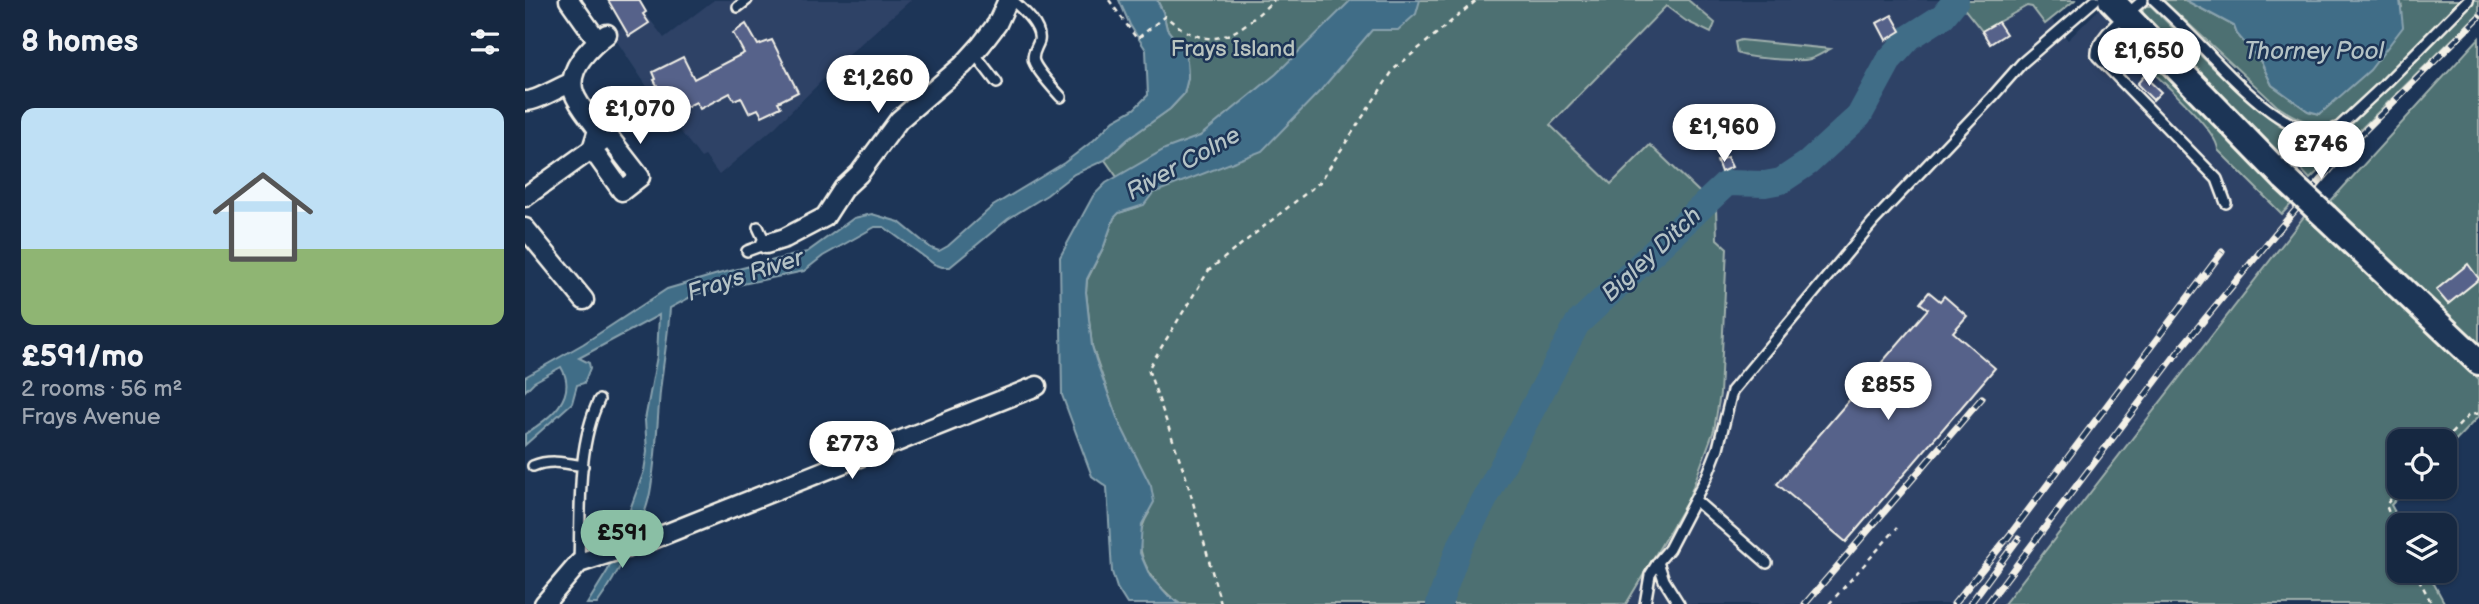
<!DOCTYPE html>
<meta charset="utf-8">
<style>
:root{--surface:#162841;--page:#1f3048;--text:#f1f3f6;--muted:#9ea6b1;--line:#35445a;--accent:#8abfa5}
body{margin:0;font-family:"Balsamiq Sans",sans-serif;background:var(--page);color:var(--text);height:100vh;display:flex;flex-direction:column;font-size:26px;white-space:nowrap}
*{box-sizing:border-box;margin:0}
p{font-size:23px;color:var(--muted)}
.icon{flex:none;width:38px;height:38px;fill:none;stroke:currentColor;stroke-width:2;stroke-linecap:round;stroke-linejoin:round}
.map{position:relative;flex:1;overflow:hidden}
.panel{display:flex;flex-direction:column;background:var(--surface);width:525px}
.panel>*{flex:none}
.controls{position:absolute;left:1862px;top:429px;display:grid;gap:14px}
.controls a{display:grid;place-items:center;width:70px;height:70px;border-radius:14px;background:var(--surface);box-shadow:0 2px 5px #0004,0 0 0 2px var(--line);font-size:35px}
.price{position:absolute;translate:-50% -60px;padding:0 16px;border-radius:24px;background:#fff;color:#222;font-size:23px;line-height:46px;filter:drop-shadow(0 2px 4px #0008)}
.price::after{content:'';position:absolute;left:50%;top:42px;width:21px;height:16px;margin-left:-10px;background:inherit;clip-path:polygon(0 0,100% 0,50% 100%)}
.price.selected{background:var(--accent);color:#111}
ul{padding:0;list-style:none}
li{display:grid;align-content:center;gap:14px;height:371px;padding:0 21px}
li span{display:grid;place-items:center;height:217px;border-radius:14px;color:#555}
li>.icon{margin-inline-start:auto}
span .icon{width:126px;height:126px;fill:#fffc;stroke-width:1}
li b{font-size:30px}
h2{display:flex;justify-content:space-between;align-items:center;height:84px;padding:0 21px;font-size:30px}
main{display:flex;flex:1;min-height:0}
.map>svg:first-child{display:block}
.built{fill:#2e4266}
.green{fill:#4d7072;stroke:#a0b0ad;stroke-width:2}
.water{fill:#416d87;stroke:#89a2ae;stroke-width:2}
.lines{fill:none;stroke-linecap:round;stroke-linejoin:round}
.river{stroke:#416d87;stroke-width:26}
.building{fill:#57628a;stroke:#f4f1e8;stroke-width:2}
.lane-casing{stroke:#f4f1e8;stroke-width:14}
.street-casing{stroke:#f4f1e8;stroke-width:23}
.secondary-casing{stroke:#f4f1e8;stroke-width:30}
.path{stroke:#f4f1e8;stroke-width:2.5;stroke-dasharray:5 5;stroke-linecap:butt}
.lane{stroke:#1d3557;stroke-width:9}
.street{stroke:#1d3557;stroke-width:18}
.secondary{stroke:#1d3557;stroke-width:24}
.rail-casing{stroke:#f4f1e8;stroke-width:7}
.rail{stroke:#1d3557;stroke-width:4.5;stroke-dasharray:13;stroke-linecap:butt}
.secondary-bridge-casing{stroke:#f4f1e8;stroke-width:30;stroke-linecap:butt}
.secondary-bridge{stroke:#1d3557;stroke-width:24}
.labels{text-anchor:middle;stroke-width:5;stroke-linejoin:round;paint-order:stroke}
.park-label{font-size:23px;fill:#bac4bf;stroke:#1d3557}
.water-label{font-size:24px;font-style:italic;fill:#b5c3c6;stroke:#1d3557}
</style>
<main>
<section class="panel">
<h2>8 homes<svg class="icon" aria-label="filters" viewBox="0 0 24 24"><path d="M4 7h16M4 17h16"/><circle cx="9" cy="7" r="2"/><circle cx="15" cy="17" r="2"/></svg></h2>
<ul>
<li><span style="background:linear-gradient(#bfe0f5 65%,#8fb573 0)"><svg class="icon" aria-label="home" viewBox="0 0 24 24"><path d="M3 11l9-7 9 7M6 9v11h12V9"/></svg></span><div><b>£591/mo</b><p>2 rooms · 56 m²</p><p>Frays Avenue</p></div></li>
</ul>
</section>
<div class="map">
<svg width="1954" height="604" viewBox="0 0 1954 604">
<rect width="100%" height="100%" fill="#1d3557"/>
<filter id="ink" filterUnits="userSpaceOnUse"><feTurbulence type="fractalNoise" baseFrequency=".0143" numOctaves="2"/><feDisplacementMap in="SourceGraphic" scale="14" xChannelSelector="R" yChannelSelector="G"/><feConvolveMatrix kernelMatrix="1 2 1 2 8 2 1 2 1" color-interpolation-filters="sRGB"/></filter>
<g filter="url(#ink)">
<path class="built" d="M 189,0 L 386,0 L 324,54 L 250,127 L 194,175 L 180,156 L 176,158 L 127,94 L 87,34 L 120,13 L 139,38 Z
M 1146,0 L 1432,0 L 1457,31 L 1497,8 L 1505,6 L 1520,24 L 1526,19 L 1543,40 L 1574,9 L 1768,202 L 1781,213 L 1479,604 L 1101,604 L 1163,500 L 1192,239 L 1125,146 L 1086,184 L 1024,125 Z"/>
<path class="green" d="M 632,0 L 1163,0 L 1190,23 L 1186,33 L 1161,21 L 1141,6 L 1025,125 L 1086,184 L 1125,145 L 1191,208 L 1192,239 L 1202,248 L 1195,394 L 1189,430 L 1163,500 L 1101,604 L 655,604 C 626,583 601,548 624,513 L 567,346 L 561,292 L 562,280 L 579,246 L 589,218 L 593,213 L 613,207 L 580,160 L 603,139 L 645,109 L 659,94 L 663,78 L 662,61 L 657,48 L 642,29 L 638,12 Z
M 1436,0 L 1550,0 L 1520,24 L 1507,7 L 1502,6 L 1457,31 L 1434,2 Z
M 1638,0 L 1660,0 L 1709,26 L 1712,34 L 1736,62 L 1747,85 L 1783,111 L 1795,114 L 1877,7 L 1875,0 L 1936,0 L 1814,125 C 1790,127 1771,119 1752,106 Z
M 1949,0 L 1954,0 L 1954,13 L 1785,179 L 1774,167 L 1769,172 L 1617,17 L 1618,9 L 1621,6 L 1626,6 C 1657,37 1749,134 1787,142 C 1795,144 1805,140 1813,138 Z
M 1954,38 L 1954,352 L 1803,204 Z
M 1216,40 L 1305,49 C 1299,52 1292,57 1285,59 C 1275,62 1220,58 1212,53 L 1210,42 Z
M 1604,40 L 1768,202 L 1757,214 L 1693,150 C 1692,127 1618,64 1598,45 Z
M 1781,214 L 1954,379 L 1954,416 L 1920,451 L 1920,441 L 1874,441 L 1874,486 L 1884,487 L 1866,505 L 1877,525 L 1874,525 L 1874,570 L 1902,571 L 1920,604 L 1479,604 Z"/>
<path class="water" d="M 594,0 L 632,0 L 638,12 L 642,29 L 657,48 L 662,61 L 663,78 L 659,94 L 645,109 L 603,139 L 580,160 L 549,174 L 522,195 L 483,219 L 425,267 L 417,267 L 409,264 L 359,227 L 350,227 L 298,256 L 279,271 L 171,294 L 145,308 C 143,336 138,364 135,392 C 132,426 131,460 125,493 C 119,524 91,578 72,604 L 62,604 L 83,570 L 119,471 L 122,452 L 120,420 L 132,356 L 134,315 L 54,358 L 64,363 L 65,368 L 59,383 L 52,385 L 47,403 L 0,445 L 0,434 C 24,419 54,397 36,367 L 9,382 L 0,391 L 0,377 L 58,344 L 142,289 L 193,274 L 282,252 L 329,218 L 347,214 L 374,222 L 406,248 L 414,251 L 423,246 L 468,206 L 539,163 L 569,140 L 589,120 L 609,109 L 623,95 L 621,50 L 605,25 Z
M 826,0 L 895,0 L 891,14 L 873,30 L 847,30 L 796,90 L 737,151 L 628,193 L 619,205 L 594,213 L 589,218 L 579,246 L 562,279 L 561,292 L 567,346 L 571,360 L 593,420 L 626,486 L 629,502 L 617,524 L 615,553 L 625,576 L 641,594 L 655,604 L 602,604 L 592,588 L 587,572 L 582,487 L 567,476 L 537,395 L 535,257 L 568,196 L 581,183 L 640,149 L 675,136 L 751,74 Z
M 1660,0 L 1875,0 L 1878,27 L 1845,70 L 1795,114 L 1783,111 L 1747,85 L 1736,62 L 1712,34 L 1709,26 Z"/>
<g class="lines">
<path class="river" d="M 914,604 L 933,550 L 1052,324 L 1202,183 L 1240,184 L 1256,181 L 1283,163 L 1334,116 L 1365,59 L 1385,37 L 1418,16 L 1431,0"/>
</g>
<path class="building" d="M 83,0 L 114,0 L 121,12 L 118,14 L 124,23 L 104,36 Z
M 1367,15 L 1376,31 L 1361,40 L 1352,23 Z
M 1473,22 L 1481,34 L 1465,44 L 1457,31 Z
M 221,24 L 233,45 L 247,40 L 273,92 L 253,102 L 256,107 L 237,116 L 233,109 L 224,113 L 216,97 L 209,100 L 205,93 L 175,109 L 171,102 L 155,110 L 146,93 L 138,96 L 129,80 L 131,79 L 128,72 L 158,57 L 169,79 L 219,53 L 208,33 Z
M 1619,76 L 1636,92 L 1628,100 L 1612,84 Z
M 1202,157 L 1207,167 L 1196,172 L 1192,161 Z
M 1943,264 L 1954,279 L 1923,304 L 1911,290 Z
M 1404,292 L 1415,301 L 1419,296 L 1442,316 L 1428,332 L 1470,368 L 1321,542 L 1252,484 L 1403,309 L 1395,303 Z"/>
<g class="lines">
<defs>
<path id="lane" d="M 487,0 C 497,9 517,26 514,41 C 512,48 506,54 509,62 C 513,72 529,89 536,97
M 1618,0 C 1605,13 1569,37 1572,56 L 1692,179 L 1701,203
M 1629,0 C 1645,15 1661,30 1676,46 C 1705,75 1768,150 1814,127 L 1859,85 L 1943,0
M 213,7 L 222,0
M 449,53 L 472,83
M 222,251 L 241,244 L 233,227
M 8,466 C 25,459 41,463 58,466
M 1170,500 L 1242,563
M 54,563 C 56,513 51,447 74,400
M 1120,604 L 1125,575 L 1133,562
M 1154,604 L 1139,580 L 1133,562 L 1144,549 L 1182,476 L 1193,448 L 1207,391 L 1348,222 L 1467,97 L 1497,63 L 1570,0"/>
<path id="street" d="M 44,0 L 73,41
M 0,101 C 10,102 35,87 47,82
M 84,137 L 115,177 L 97,191 L 67,149 Z
M 0,197 L 67,149 L 73,130 C 66,119 53,105 49,93 C 41,69 65,47 82,34
M 0,228 L 59,300
M 241,244 L 260,238 L 300,217 L 318,189 L 334,174 L 374,120 L 438,65 L 456,45 L 472,24 L 483,0
M 19,604 L 54,563 L 128,539 L 512,386"/>
<path id="secondary" d="M 1586,0 L 1759,178
M 1801,217 L 1954,362"/>
</defs>
<use href="#lane" class="lane-casing"/>
<use href="#street" class="street-casing"/>
<use href="#secondary" class="secondary-casing"/>
<path class="path" d="M 584,0 L 612,39 L 640,16 C 687,57 711,35 749,0
M 1919,441 L 1943,416 L 1954,413
M 1874,540 L 1861,505 L 1876,486
M 1889,570 L 1907,604
M 696,604 L 661,477 L 623,369 L 684,270 L 795,182 L 869,69 L 952,0
M 1304,604 L 1372,528"/>
<use href="#lane" class="lane"/>
<use href="#street" class="street"/>
<use href="#secondary" class="secondary"/>
<defs>
<path id="rail" d="M 1280,604 L 1457,398
M 1429,604 L 1484,536 L 1697,252
M 1445,604 L 1493,539
M 1462,604 L 1656,348 L 1749,235 L 1835,135 L 1954,17"/>
</defs>
<use href="#rail" class="rail-casing"/>
<use href="#rail" class="rail"/>
<defs>
<path id="secondary-bridge" d="M 1759,178 L 1801,217"/>
</defs>
<use href="#secondary-bridge" class="secondary-bridge-casing"/>
<use href="#secondary-bridge" class="secondary-bridge"/>
</g>
</g>
<g class="labels">
<g class="park-label">
<text x="708" y="56">Frays Island</text>
</g>
<g class="water-label">
<text x="1789" y="59">Thorney Pool</text>
<text transform="translate(658 163) rotate(-29)" y="8">River Colne</text>
<text transform="translate(1126 254) rotate(-43)" y="8">Bigley Ditch</text>
<text transform="translate(220 275) rotate(-18)" y="8">Frays River</text>
</g>
</g>
</svg>
<div class="controls">
<a><svg class="icon" aria-label="locate" viewBox="0 0 24 24"><circle cx="12" cy="12" r="6"/><path d="M12 2v4M12 18v4M2 12h4M18 12h4"/></svg></a>
<a><svg class="icon" aria-label="layers" viewBox="0 0 24 24"><path d="M12 4l9 5-9 5-9-5zM3 14l9 5 9-5"/></svg></a>
</div>
<b class="price" style="left:1624px;top:88px">£1,650</b>
<b class="price" style="left:353px;top:115px">£1,260</b>
<b class="price" style="left:115px;top:146px">£1,070</b>
<b class="price" style="left:1199px;top:164px">£1,960</b>
<b class="price" style="left:1796px;top:181px">£746</b>
<b class="price" style="left:1363px;top:422px">£855</b>
<b class="price" style="left:327px;top:481px">£773</b>
<b class="price selected" style="left:97px;top:570px">£591</b>
</div>
</main>
